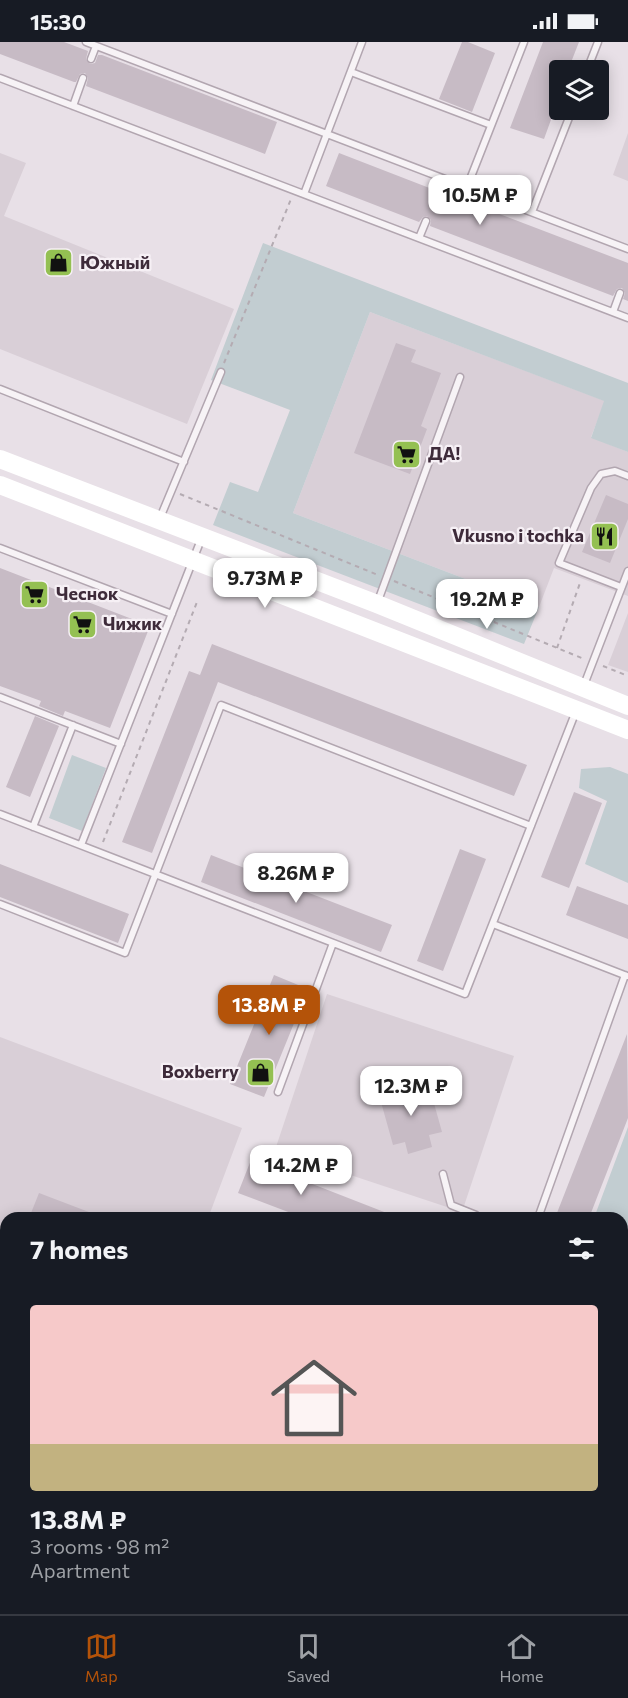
<!DOCTYPE html>
<meta charset="utf-8">
<style>
:root{--surface:#171b24;--page:#20242c;--text:#f1f3f6;--muted:#9ea1a6;--line:#363941;--accent:#b45309}
body{margin:0;font-family:Commissioner,sans-serif;background:var(--page);color:var(--text);height:100vh;display:flex;flex-direction:column;font-size:22px;white-space:nowrap}
*{box-sizing:border-box;margin:0}
p{font-size:20px;color:var(--muted)}
.icon{flex:none;width:33px;height:33px;fill:none;stroke:currentColor;stroke-width:2;stroke-linecap:round;stroke-linejoin:round}
.map{position:relative;flex:1;overflow:hidden}
.sheet{position:absolute;left:0px;top:1170px;width:628px;height:402px;display:flex;flex-direction:column;background:var(--surface);border-radius:18px 18px 0 0;box-shadow:0 3px 15px #0003}
.sheet>*{flex:none}
.tools{position:absolute;left:549px;top:18px;display:grid;gap:12px}
.tools a{display:grid;place-items:center;width:60px;height:60px;border-radius:6px;background:var(--surface);box-shadow:0 3px 15px #0003;font-size:30px}
.price{position:absolute;translate:-50% -51px;padding:0 14px;border-radius:12px;background:#fff;color:#222;font-size:20px;line-height:39px;filter:drop-shadow(0 2px 3px #0008)}
.price::after{content:'';position:absolute;left:50%;top:36px;width:18px;height:14px;margin-left:-9px;background:inherit;clip-path:polygon(0 0,100% 0,50% 100%)}
.price.active{background:var(--accent);color:#fff}
ul{padding:0;list-style:none}
li{display:grid;align-content:center;gap:12px;height:318px;padding:0 30px}
li+li{border-top:2px solid var(--line)}
li span{display:grid;place-items:center;height:186px;border-radius:6px;color:#555}
li>.icon{margin-inline-start:auto}
span .icon{width:108px;height:108px;fill:#fffc;stroke-width:1}
li b{font-size:26px}
h2{display:flex;justify-content:space-between;align-items:center;height:72px;padding:0 30px;font-size:26px}
.status{display:flex;justify-content:space-between;align-items:center;height:42px;padding:0 30px;background:var(--surface);direction:ltr}
.status svg{height:16px;fill:currentColor}
.tab-bar{display:flex;justify-content:space-around;align-items:center;height:84px;border-top:2px solid var(--line);background:var(--surface);font-size:16px;color:var(--muted)}
.tab-bar a{display:grid;justify-items:center;gap:3px}
.tab-bar .active{color:var(--accent)}
.map>svg:first-child{display:block}
.built{fill:#d9cfd7}
.green{fill:#c2cdd1}
.building{fill:#c7bbc5}
.lines{fill:none;stroke-linecap:round;stroke-linejoin:round}
.lane-casing{stroke:#b2a6b0;stroke-width:9}
.primary-casing{stroke:#b2a1b0;stroke-width:22}
.path{stroke:#b4abb2;stroke-width:2;stroke-dasharray:4.5 4.5;stroke-linecap:butt}
.lane{stroke:#f7f3f6;stroke-width:6}
.secondary{stroke:#fff;stroke-width:18}
.primary{stroke:#fff;stroke-width:20}
.labels{text-anchor:middle;stroke-width:4.5;stroke-linejoin:round;paint-order:stroke}
.poi-label{font-size:18px;font-weight:bold;fill:#3e2b3a;stroke:#f6f0f5;text-anchor:start}
</style>
<div class="status"><b>15:30</b><svg viewBox="0 0 49 12"><path d="M0 12V9h3v3zM5 12V6h3v6zM10 12V3h3v9zM15 12V0h3v12zM26 1h20v11H26zM47 4h2v5h-2z"/></svg></div>
<div class="map">
<svg width="628" height="1572" viewBox="0 0 628 1572">
<rect width="100%" height="100%" fill="#e8e0e7"/>
<path class="built" d="M 628,91 L 628,139 L 613,133 Z
M 0,111 L 26,121 L 4,174 L 234,267 L 187,382 L 0,307 Z
M 370,270 L 605,359 L 591,395 L 628,410 L 628,554 L 554,526 L 539,565 L 293,471 Z
M 628,571 L 628,630 L 608,623 Z
M 327,952 L 514,1014 L 462,1170 L 275,1108 Z
M 0,995 L 242,1086 L 210,1171 L 210,1176 L 6,1176 L 6,1340 L 0,1338 Z"/>
<path class="green" d="M 263,201 L 628,341 L 628,410 L 591,396 L 604,359 L 370,270 L 293,471 L 539,565 L 524,602 L 213,483 L 230,440 L 258,450 L 290,368 L 211,338 Z
M 72,713 L 106,726 L 82,789 L 49,776 Z
M 610,725 L 628,732 L 628,841 L 585,822 L 607,759 L 579,746 L 581,727 Z
M 628,1085 L 628,1199 L 623,1200 L 622,1176 L 594,1176 Z
M 0,1275 L 6,1277 L 6,1335 L 0,1333 Z
M 628,1319 L 628,1364 L 623,1378 L 623,1333 Z
M 0,1351 L 6,1354 L 6,1478 L 0,1476 Z
M 628,1392 L 628,1426 L 623,1424 L 623,1406 Z
M 525,1566 L 549,1566 L 547,1572 L 522,1572 Z"/>
<path class="building" d="M 0,0 L 64,0 L 88,9 L 86,17 L 90,22 L 95,21 L 98,13 L 102,13 L 277,80 L 265,112 L 86,44 L 88,36 L 85,31 L 80,32 L 76,40 L 74,40 L 0,12 Z
M 462,0 L 468,0 L 495,11 L 472,70 L 439,57 Z
M 543,0 L 579,0 L 568,28 L 560,28 L 560,53 L 544,97 L 510,86 Z
M 339,111 L 432,147 L 430,154 L 434,158 L 438,157 L 442,151 L 444,151 L 628,221 L 628,259 L 623,257 L 625,251 L 622,246 L 617,247 L 613,254 L 430,184 L 431,178 L 427,174 L 423,175 L 419,180 L 326,144 Z
M 396,301 L 416,308 L 411,320 L 441,331 L 421,384 L 427,387 L 410,432 L 354,411 Z
M 606,453 L 628,462 L 628,477 L 610,521 L 582,510 Z
M 0,526 L 150,584 L 110,686 L 65,669 L 63,674 L 39,664 L 41,659 L 0,644 Z
M 212,602 L 527,723 L 514,754 L 218,640 L 152,811 L 122,800 L 189,629 L 200,633 Z
M 35,674 L 59,684 L 30,755 L 6,745 Z
M 574,750 L 602,761 L 569,846 L 541,835 Z
M 460,807 L 486,817 L 443,929 L 417,919 Z
M 211,813 L 392,883 L 381,910 L 201,840 Z
M 0,822 L 129,872 L 118,901 L 0,855 Z
M 577,844 L 628,863 L 628,897 L 566,873 Z
M 274,933 L 308,947 L 264,1055 L 230,1042 Z
M 627,992 L 628,1076 L 589,1176 L 555,1176 Z
M 415,1039 L 418,1050 L 430,1047 L 442,1090 L 429,1093 L 432,1105 L 408,1112 L 405,1100 L 393,1103 L 381,1060 L 393,1057 L 390,1046 Z
M 251,1118 L 397,1175 L 397,1176 L 304,1176 L 238,1151 Z
M 39,1151 L 102,1175 L 101,1176 L 29,1176 Z"/>
<g class="lines">
<defs>
<path id="lane" d="M 86,0 L 628,207
M 91,17 L 96,4
M 587,28 L 598,0
M 351,30 L 491,83
M 0,36 L 628,276
M 73,64 L 83,36
M 467,145 L 524,0
M 304,152 L 362,0
M 435,153 L 442,136
M 532,170 L 572,68
M 419,196 L 426,179
M 613,270 L 620,251
M 0,347 L 184,420
M 160,476 L 221,330
M 0,506 L 172,572
M 621,545 L 559,521 L 591,446 L 601,432 L 615,429 L 628,434
M 378,559 L 460,335
M 584,643 L 628,529
M 0,655 L 121,702
M 0,772 L 465,952 L 576,669
M 33,785 L 73,683
M 81,803 L 202,495
M 0,862 L 125,911 L 221,663 L 531,784
M 493,882 L 627,934
M 278,1050 L 333,901
M 443,1132 L 451,1163 L 476,1173
M 538,1176 L 625,933
M 622,1271 L 628,1257
M 622,1433 L 628,1435
M 0,1549 L 6,1549
M 80,1566 L 94,1572
M 225,1572 L 227,1566
M 389,1572 L 391,1566
M 504,1572 L 506,1566"/>
<path id="primary" d="M 622,1498 L 628,1485
M 622,1566 L 628,1552
M 593,1572 L 595,1566"/>
</defs>
<use href="#lane" class="lane-casing"/>
<use href="#primary" class="primary-casing"/>
<path class="path" d="M 224,321 L 291,157
M 180,452 L 378,533
M 394,539 L 584,617
M 557,606 L 580,541
M 603,624 L 628,634
M 103,800 L 197,560
M 622,1208 L 628,1194
M 0,1567 L 3,1572
M 148,1572 L 150,1566
M 478,1572 L 480,1566"/>
<use href="#lane" class="lane"/>
<path class="secondary" d="M 0,417 L 377,562 L 628,664
M 0,443 L 628,688"/>
<use href="#primary" class="primary"/>
</g>
<defs>
<symbol id="shop-square" viewBox="-11 -11 22 22"><rect x="-9" y="-9" width="18" height="18" rx="4" fill="#94c052" stroke="#f6f0f5"/><path d="M-5-2.5h2.3a2.7 3.5 0 0 1 5.4 0H5L5.5 6h-11ZM-1.5-2.5h3a1.5 2.3 0 0 0-3 0Z" fill="#111"/></symbol>
<symbol id="supermarket-square" viewBox="-11 -11 22 22"><rect x="-9" y="-9" width="18" height="18" rx="4" fill="#94c052" stroke="#f6f0f5"/><path d="M-6-5.5h2.5l.6 2H6L4.5 2H-2.5L-4.4-4H-6ZM-1.5 3.2a1.3 1.3 0 1 0 .1 0ZM3 3.2a1.3 1.3 0 1 0 .1 0Z" fill="#111"/></symbol>
<symbol id="restaurant-square" viewBox="-11 -11 22 22"><rect x="-9" y="-9" width="18" height="18" rx="4" fill="#94c052" stroke="#f6f0f5"/><path d="M-5-6h1v4h1v-4h1v4h1v-4h1v5L-1.5 .5V6h-2V.5L-5-1ZM5-6V6H3V1.5H1.5Q1.5-4 5-6Z" fill="#111"/></symbol>
</defs>
<g fill-rule="evenodd">
<use href="#shop-square" x="42" y="204" width="33" height="33"/>
<use href="#supermarket-square" x="390" y="396" width="33" height="33"/>
<use href="#restaurant-square" x="588" y="478" width="33" height="33"/>
<use href="#supermarket-square" x="18" y="536" width="33" height="33"/>
<use href="#supermarket-square" x="66" y="566" width="33" height="33"/>
<use href="#shop-square" x="244" y="1014" width="33" height="33"/>
</g>
<g class="labels">
<g class="poi-label">
<text x="80" y="227">Южный</text>
<text x="428" y="418">ДА!</text>
<text x="584" y="500" text-anchor="end">Vkusno i tochka</text>
<text x="56" y="558">Чеснок</text>
<text x="103" y="588">Чижик</text>
<text x="239" y="1036" text-anchor="end">Boxberry</text>
</g>
</g>
</svg>
<div class="tools">
<a><svg class="icon" aria-label="layers" viewBox="0 0 24 24"><path d="M12 4l9 5-9 5-9-5zM3 14l9 5 9-5"/></svg></a>
</div>
<b class="price" style="left:480px;top:184px">10.5M ₽</b>
<b class="price" style="left:265px;top:567px">9.73M ₽</b>
<b class="price" style="left:487px;top:588px">19.2M ₽</b>
<b class="price" style="left:296px;top:862px">8.26M ₽</b>
<b class="price active" style="left:269px;top:994px">13.8M ₽</b>
<b class="price" style="left:411px;top:1075px">12.3M ₽</b>
<b class="price" style="left:301px;top:1154px">14.2M ₽</b>
<section class="sheet">
<h2>7 homes<svg class="icon" aria-label="filters" viewBox="0 0 24 24"><path d="M4 7h16M4 17h16"/><circle cx="9" cy="7" r="2"/><circle cx="15" cy="17" r="2"/></svg></h2>
<ul>
<li><span style="background:linear-gradient(#f6c9c9 75%,#c2b280 0)"><svg class="icon" aria-label="home" viewBox="0 0 24 24"><path d="M3 11l9-7 9 7M6 9v11h12V9"/></svg></span><div><b>13.8M ₽</b><p>3 rooms · 98 m²</p><p>Apartment</p></div></li>
</ul>
</section>
</div>
<nav class="tab-bar">
<a class="active"><svg class="icon" aria-label="map" viewBox="0 0 24 24"><path d="M3 6l6-2 6 2 6-2v14l-6 2-6-2-6 2zM9 4v14M15 6v14"/></svg>Map</a>
<a><svg class="icon" aria-label="saved" viewBox="0 0 24 24"><path d="M7 4h10v16l-5-4-5 4z"/></svg>Saved</a>
<a><svg class="icon" aria-label="home" viewBox="0 0 24 24"><path d="M3 11l9-7 9 7M6 9v11h12V9"/></svg>Home</a>
</nav>
